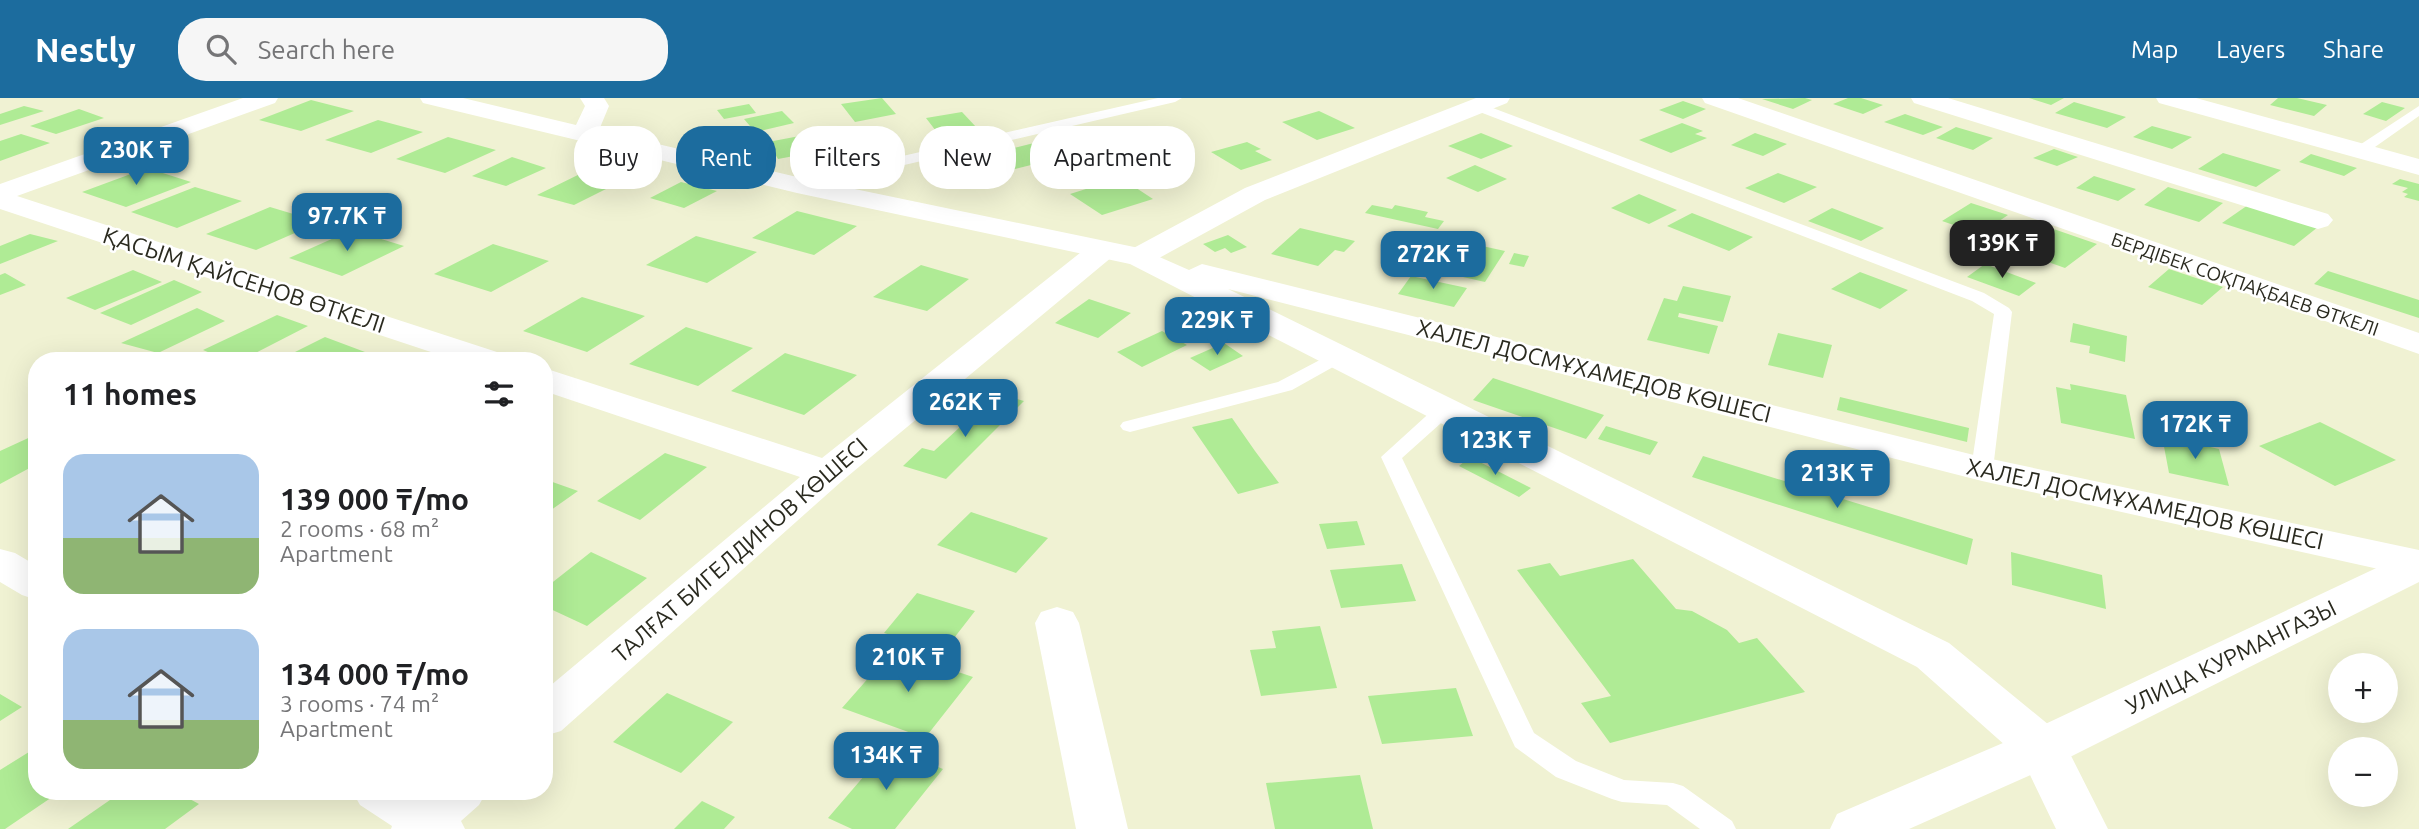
<!DOCTYPE html>
<meta charset="utf-8">
<style>
:root{--surface:#fff;--page:#f6f6f6;--text:#202124;--muted:#757577;--accent:#1c6c9e}
body{margin:0;font-family:Ubuntu,sans-serif;background:var(--page);color:var(--text);height:100vh;display:flex;flex-direction:column;font-size:26px;white-space:nowrap}
*{box-sizing:border-box;margin:0}
p{font-size:23px;color:var(--muted)}
.icon{flex:none;width:38px;height:38px;fill:none;stroke:currentColor;stroke-width:2;stroke-linecap:round;stroke-linejoin:round}
.map{position:relative;flex:1;overflow:hidden}
.side{position:absolute;left:28px;top:254px;width:525px;height:448px;display:flex;flex-direction:column;background:var(--surface);border-radius:28px;box-shadow:0 7px 28px #0002}
.side>*{flex:none}
.hud{position:absolute;left:574px;top:28px;width:665px;height:63px;display:flex;gap:14px}
.tools{position:absolute;left:2328px;top:555px;display:grid;gap:14px}
.tools a{display:grid;place-items:center;width:70px;height:70px;border-radius:50%;background:var(--surface);box-shadow:0 7px 28px #0002;font-size:35px}
.price{position:absolute;translate:-50% -60px;padding:0 16px;border-radius:14px;background:var(--accent);color:#fff;font-size:23px;line-height:46px;filter:drop-shadow(0 2px 4px #0008)}
.price::after{content:'';position:absolute;left:50%;top:42px;width:21px;height:16px;margin-left:-10px;background:inherit;clip-path:polygon(0 0,100% 0,50% 100%)}
.price.on{background:#222;color:#fff}
ul{padding:0;list-style:none}
li{display:flex;align-items:center;gap:21px;height:175px;padding:0 35px}
li span{display:grid;place-items:center;flex:none;width:196px;height:140px;border-radius:21px;color:#555}
li>.icon{margin-inline-start:auto}
span .icon{width:84px;height:84px;fill:#fffc;stroke-width:1}
li b{font-size:30px}
h2{display:flex;justify-content:space-between;align-items:center;height:84px;padding:0 35px;font-size:30px}
.chip{padding:0 24px;border-radius:28px;background:var(--surface);box-shadow:0 7px 28px #0002;font-size:24px;line-height:63px}
.chip.on{background:var(--accent);color:#fff}
header{display:flex;align-items:center;gap:42px;box-sizing:border-box;height:98px;padding:0 35px;background:var(--accent);color:#fff}
header strong{font-size:33px}
nav{display:flex;gap:38px;margin-inline-start:auto;font-size:24px}
.search{width:490px;height:63px;background:var(--page);display:flex;align-items:center;gap:18px;box-sizing:border-box;padding:0 24px;border-radius:28px;color:var(--muted);font-size:26px}
.map>svg:first-child{display:block}
.building{fill:#afeb95}
.lines{fill:none;stroke-linecap:round;stroke-linejoin:round}
.service{fill:#fff;fill-rule:evenodd}
.minor{fill:#fff;fill-rule:evenodd}
.tertiary{fill:#fff;fill-rule:evenodd}
.primary{fill:#fff;fill-rule:evenodd}
.labels{text-anchor:middle;stroke-width:5;stroke-linejoin:round;paint-order:stroke}
.far-street-label{font-size:19px;fill:#2a2a1f;stroke:#fff}
.street-label{font-size:23px;fill:#2a2a1f;stroke:#fff}
</style>
<header>
<strong>Nestly</strong>
<div class="search"><svg class="icon" aria-label="search" viewBox="0 0 24 24"><circle cx="10" cy="10" r="6"/><path d="M15 15l6 6"/></svg>Search here</div>
<nav><a>Map</a><a>Layers</a><a>Share</a></nav>
</header>
<div class="map">
<svg width="2419" height="731" viewBox="0 0 2419 731">
<rect width="100%" height="100%" fill="#f0f2d3"/>
<path class="building" d="M 882,0 L 896,16 L 855,24 L 841,6 Z
M 1805,0 L 1812,2 L 1793,11 L 1762,1 Z
M 1848,0 L 1861,0 L 1883,7 L 1863,16 L 1833,6 Z
M 2029,0 L 2064,0 L 2051,7 Z
M 2278,0 L 2297,0 L 2327,7 L 2314,18 L 2270,7 Z
M 311,2 L 354,13 L 301,33 L 259,22 Z
M 1683,3 L 1706,11 L 1683,21 L 1659,12 Z
M 2074,4 L 2126,19 L 2107,30 L 2055,15 Z
M 2382,4 L 2405,10 L 2386,23 L 2363,16 Z
M 749,6 L 756,15 L 724,21 L 717,12 Z
M 24,8 L 44,13 L 0,27 L 0,16 Z
M 79,11 L 104,20 L 56,36 L 30,28 Z
M 782,13 L 794,25 L 755,34 L 744,21 Z
M 1319,13 L 1355,30 L 1317,42 L 1282,24 Z
M 962,14 L 977,30 L 939,37 L 926,20 Z
M 1905,16 L 1943,29 L 1923,37 L 1884,24 Z
M 378,22 L 423,34 L 371,55 L 325,42 Z
M 1682,25 L 1703,33 L 1695,36 L 1707,40 L 1671,55 L 1639,42 Z
M 2152,28 L 2192,39 L 2172,51 L 2133,39 Z
M 1956,29 L 1993,40 L 1973,52 L 1936,40 Z
M 1074,35 L 1113,63 L 1072,74 L 1055,61 L 948,88 L 929,71 Z
M 1481,35 L 1513,48 L 1481,61 L 1448,48 Z
M 1755,35 L 1787,46 L 1763,58 L 1731,47 Z
M 21,36 L 50,45 L 0,63 L 0,43 Z
M 805,37 L 809,43 L 819,41 L 826,52 L 778,61 L 768,44 Z
M 448,39 L 496,52 L 445,75 L 396,61 Z
M 1247,44 L 1261,51 L 1255,53 L 1272,62 L 1241,72 L 1211,54 Z
M 2054,51 L 2078,59 L 2057,68 L 2033,60 Z
M 2223,55 L 2281,72 L 2256,89 L 2198,71 Z
M 2311,56 L 2357,70 L 2344,78 L 2299,64 Z
M 512,59 L 546,70 L 506,88 L 472,78 Z
M 1475,67 L 1507,81 L 1478,94 L 1446,80 Z
M 147,70 L 191,84 L 126,109 L 82,94 Z
M 584,74 L 622,83 L 574,107 L 537,97 Z
M 1778,75 L 1817,89 L 1784,105 L 1745,90 Z
M 2094,78 L 2136,91 L 2118,103 L 2076,90 Z
M 1121,80 L 1153,101 L 1102,117 L 1070,96 Z
M 2400,81 L 2419,86 L 2419,103 L 2404,99 L 2408,96 L 2402,94 L 2408,90 L 2392,86 Z
M 681,84 L 717,93 L 684,110 L 650,100 Z
M 195,89 L 242,103 L 177,130 L 131,114 Z
M 2168,89 L 2223,105 L 2199,124 L 2144,107 Z
M 1639,96 L 1677,112 L 1649,126 L 1611,110 Z
M 1971,105 L 2008,117 L 1980,136 L 1942,123 Z
M 1372,107 L 1392,111 L 1395,107 L 1428,114 L 1425,119 L 1444,123 L 1438,131 L 1365,115 Z
M 2248,107 L 2318,129 L 2294,148 L 2222,125 Z
M 270,109 L 320,124 L 256,152 L 206,136 Z
M 1832,110 L 1884,130 L 1861,143 L 1808,123 Z
M 797,113 L 857,128 L 814,157 L 752,140 Z
M 1692,115 L 1753,139 L 1729,153 L 1667,128 Z
M 2042,127 L 2097,146 L 2065,170 L 2009,150 Z
M 1300,130 L 1355,143 L 1344,154 L 1335,152 L 1318,168 L 1271,156 Z
M 352,132 L 404,148 L 342,178 L 289,160 Z
M 30,136 L 58,143 L 0,166 L 0,148 Z
M 1228,137 L 1247,149 L 1231,155 L 1225,150 L 1215,154 L 1203,146 Z
M 1432,137 L 1505,153 L 1485,184 L 1410,167 Z
M 696,138 L 757,154 L 707,185 L 646,167 Z
M 493,146 L 549,163 L 491,194 L 434,176 Z
M 1514,155 L 1529,158 L 1524,169 L 1509,166 Z
M 1985,166 L 2036,185 L 2019,198 L 1967,179 Z
M 921,167 L 969,181 L 927,213 L 873,199 Z
M 2169,171 L 2223,189 L 2202,207 L 2148,189 Z
M 133,172 L 162,184 L 95,212 L 66,200 Z
M 2328,173 L 2419,202 L 2419,220 L 2314,186 Z
M 1860,174 L 1908,192 L 1880,211 L 1831,191 Z
M 5,175 L 26,187 L 0,197 L 0,177 Z
M 1411,178 L 1467,190 L 1454,209 L 1398,196 Z
M 174,182 L 202,194 L 131,227 L 100,215 Z
M 1683,188 L 1731,198 L 1723,224 L 1679,215 L 1678,219 L 1718,228 L 1709,256 L 1647,242 L 1664,200 L 1677,203 Z
M 582,199 L 645,218 L 587,254 L 523,233 Z
M 1089,201 L 1131,215 L 1098,240 L 1055,225 Z
M 197,210 L 225,223 L 158,255 L 121,245 Z
M 277,217 L 308,228 L 242,262 L 227,262 L 203,252 Z
M 2073,225 L 2127,238 L 2125,264 L 2089,255 L 2090,248 L 2070,244 Z
M 686,229 L 753,250 L 698,288 L 629,266 Z
M 1162,233 L 1187,247 L 1142,269 L 1117,254 Z
M 1778,235 L 1832,247 L 1823,280 L 1768,267 Z
M 325,239 L 365,254 L 347,262 L 279,262 Z
M 1224,245 L 1243,258 L 1210,273 L 1190,260 Z
M 785,255 L 857,277 L 804,317 L 731,293 Z
M 1493,280 L 1604,317 L 1586,341 L 1473,302 Z
M 2070,286 L 2126,297 L 2135,341 L 2061,325 L 2056,289 L 2071,292 Z
M 997,295 L 1024,303 L 946,381 L 903,368 L 922,350 L 934,353 Z
M 1840,299 L 1969,330 L 1967,344 L 1837,312 Z
M 1232,320 L 1255,353 L 1279,385 L 1238,396 L 1192,329 Z
M 2320,324 L 2396,362 L 2335,388 L 2259,348 Z
M 1606,328 L 1658,344 L 1650,357 L 1598,341 Z
M 37,336 L 37,366 L 0,386 L 0,353 Z
M 2162,338 L 2219,351 L 2229,388 L 2169,375 Z
M 665,355 L 707,369 L 640,422 L 597,403 Z
M 1703,358 L 1973,441 L 1967,467 L 1692,379 Z
M 1470,359 L 1531,390 L 1519,399 L 1459,368 Z
M 544,381 L 578,393 L 544,417 Z
M 971,414 L 1048,440 L 1016,475 L 937,447 Z
M 1357,423 L 1365,447 L 1327,451 L 1319,426 Z
M 591,454 L 647,480 L 587,528 L 544,508 L 544,491 Z
M 2011,454 L 2102,477 L 2106,511 L 2012,487 Z
M 1633,461 L 1676,511 L 1692,513 L 1727,532 L 1739,545 L 1757,540 L 1805,594 L 1610,645 L 1581,605 L 1611,598 L 1517,472 L 1550,465 L 1560,478 Z
M 1402,466 L 1416,503 L 1341,510 L 1330,472 Z
M 917,495 L 975,513 L 944,553 L 884,535 Z
M 1320,528 L 1337,590 L 1261,598 L 1250,552 L 1276,550 L 1272,533 Z
M 893,552 L 973,579 L 925,640 L 842,610 Z
M 1456,590 L 1473,638 L 1382,646 L 1368,598 Z
M 667,595 L 733,624 L 681,675 L 613,644 Z
M 0,596 L 22,609 L 0,623 Z
M 37,649 L 37,693 L 61,693 L 5,731 L 0,731 L 0,672 Z
M 889,649 L 943,671 L 895,731 L 852,731 L 828,720 Z
M 1360,677 L 1373,731 L 1275,731 L 1266,685 Z
M 123,693 L 175,693 L 199,706 L 165,731 L 68,731 Z
M 702,703 L 735,719 L 724,731 L 674,731 Z"/>
<g class="lines">
<path class="service" d="M 1158,0 L 1182,0 L 1175,4 L 797,92 L 789,87 L 797,82 Z
M 1477,4 L 1984,195 L 2009,210 L 2012,214 L 1993,371 L 1989,376 L 1975,376 L 1971,371 L 1994,216 L 1972,203 L 1472,11 L 1472,5 Z
M 2419,8 L 2419,18 L 2365,56 L 2355,56 L 2353,53 L 2355,50 Z
M 1335,254 L 1344,260 L 1342,264 L 1292,292 L 1130,334 L 1123,332 L 1120,328 L 1123,324 L 1278,284 Z
M 1443,307 L 1450,309 L 1453,313 L 1450,317 L 1402,360 L 1534,635 L 1576,663 L 1624,682 L 1673,685 L 1683,688 L 1732,723 L 1736,731 L 1700,731 L 1667,707 L 1622,704 L 1612,701 L 1556,679 L 1515,649 L 1381,359 L 1436,309 Z"/>
<path class="minor" d="M 243,0 L 278,0 L 275,5 L 17,98 L 500,255 L 505,262 L 455,262 L 0,111 L 0,86 Z
M 1476,0 L 1510,0 L 1507,5 L 1265,102 L 1150,165 L 1139,168 L 1128,165 L 1124,159 L 1128,153 L 1245,90 Z
M 1702,0 L 1738,0 L 2419,235 L 2419,256 L 1705,5 Z
M 1911,0 L 1948,0 L 2328,116 L 2333,122 L 2328,128 L 2318,131 L 2308,128 L 1914,5 Z
M 1101,144 L 1112,147 L 1116,153 L 1112,159 L 842,383 L 561,633 L 544,638 L 544,593 L 800,379 L 544,293 L 544,270 L 822,360 L 1090,147 Z
M 0,451 L 15,455 L 37,468 L 37,502 L 22,497 L 0,484 Z
M 1057,509 L 1073,514 L 1079,525 L 1128,731 L 1076,731 L 1035,525 L 1041,514 Z
M 2042,631 L 2060,636 L 2108,731 L 2056,731 L 2017,650 L 2024,636 Z
M 352,693 L 487,693 L 479,707 L 461,723 L 465,731 L 391,731 L 392,728 L 360,707 Z"/>
<path class="tertiary" d="M 420,0 L 463,0 L 576,27 L 585,8 L 580,0 L 604,0 L 609,8 L 599,32 L 797,79 L 1139,150 L 1189,172 L 1202,166 L 1982,359 L 2419,452 L 2419,480 L 1982,383 L 1228,191 L 1949,545 L 2060,636 L 2067,650 L 2060,664 L 2042,669 L 2024,664 L 1917,569 L 1130,166 L 797,95 L 423,5 Z
M 2156,0 L 2196,0 L 2419,61 L 2419,77 L 2159,5 Z"/>
<path class="primary" d="M 2419,453 L 2419,484 L 2060,664 L 1909,731 L 1830,731 L 1837,716 L 2024,636 L 2404,457 Z"/>
</g>
<g class="labels">
<g class="far-street-label">
<text transform="translate(2245 186) rotate(19)" y="7">БЕРДІБЕК СОҚПАҚБАЕВ ӨТКЕЛІ</text>
</g>
<g class="street-label">
<text transform="translate(244 182) rotate(18)" y="8">ҚАСЫМ ҚАЙСЕНОВ ӨТКЕЛІ</text>
<text transform="translate(1594 273) rotate(14)" y="8">ХАЛЕЛ ДОСМҰХАМЕДОВ КӨШЕСІ</text>
<text transform="translate(2145 406) rotate(12)" y="8">ХАЛЕЛ ДОСМҰХАМЕДОВ КӨШЕСІ</text>
<text transform="translate(740 452) rotate(-41)" y="8">ТАЛҒАТ БИГЕЛДИНОВ КӨШЕСІ</text>
<text transform="translate(2231 559) rotate(-26)" y="8">УЛИЦА КУРМАНГАЗЫ</text>
</g>
</g>
</svg>
<div class="tools">
<a>+</a>
<a>−</a>
</div>
<b class="price" style="left:136px;top:89px">230K ₸</b>
<b class="price" style="left:347px;top:155px">97.7K ₸</b>
<b class="price on" style="left:2002px;top:182px">139K ₸</b>
<b class="price" style="left:1433px;top:193px">272K ₸</b>
<b class="price" style="left:1217px;top:259px">229K ₸</b>
<b class="price" style="left:965px;top:341px">262K ₸</b>
<b class="price" style="left:2195px;top:363px">172K ₸</b>
<b class="price" style="left:1495px;top:379px">123K ₸</b>
<b class="price" style="left:1837px;top:412px">213K ₸</b>
<b class="price" style="left:908px;top:596px">210K ₸</b>
<b class="price" style="left:886px;top:694px">134K ₸</b>
<div class="hud">
<a class="chip">Buy</a>
<a class="chip on">Rent</a>
<a class="chip">Filters</a>
<a class="chip">New</a>
<a class="chip">Apartment</a>
</div>
<section class="side">
<h2>11 homes<svg class="icon" aria-label="filters" viewBox="0 0 24 24"><path d="M4 7h16M4 17h16"/><circle cx="9" cy="7" r="2"/><circle cx="15" cy="17" r="2"/></svg></h2>
<ul>
<li><span style="background:linear-gradient(#a9c7e8 60%,#8fb573 0)"><svg class="icon" aria-label="home" viewBox="0 0 24 24"><path d="M3 11l9-7 9 7M6 9v11h12V9"/></svg></span><div><b>139 000 ₸/mo</b><p>2 rooms · 68 m²</p><p>Apartment</p></div></li>
<li><span style="background:linear-gradient(#a9c7e8 65%,#8fb573 0)"><svg class="icon" aria-label="home" viewBox="0 0 24 24"><path d="M3 11l9-7 9 7M6 9v11h12V9"/></svg></span><div><b>134 000 ₸/mo</b><p>3 rooms · 74 m²</p><p>Apartment</p></div></li>
</ul>
</section>
</div>
